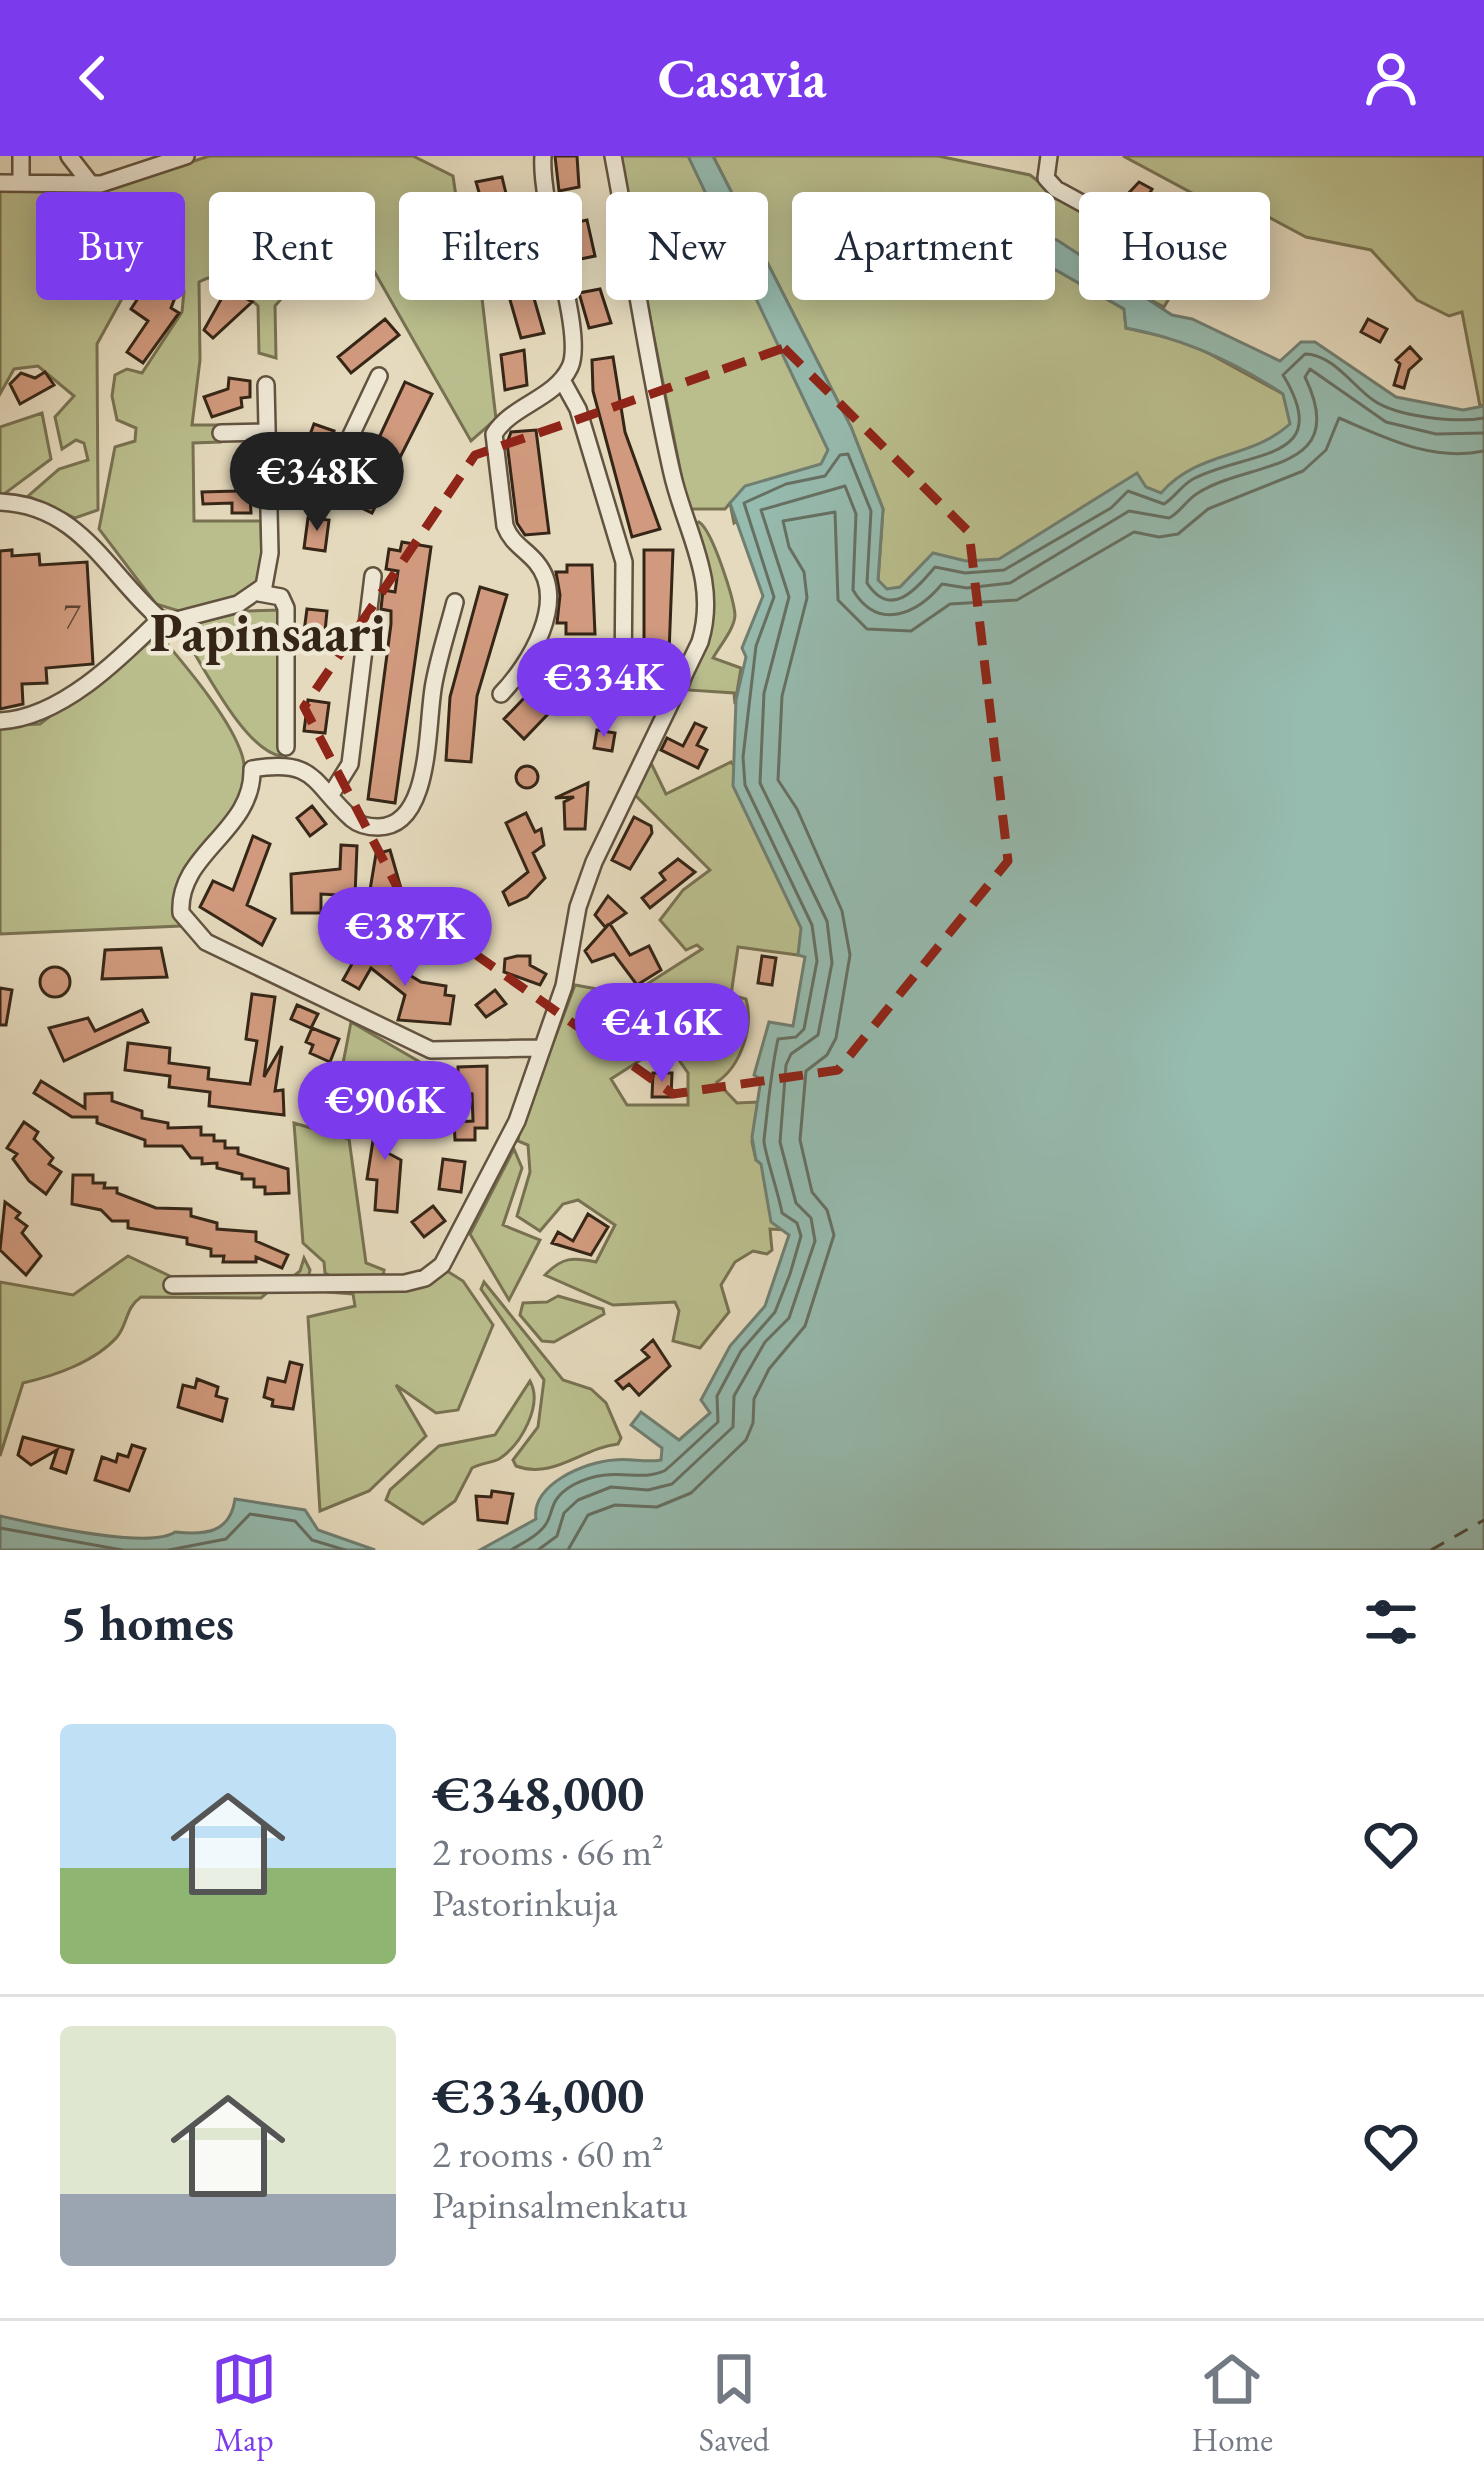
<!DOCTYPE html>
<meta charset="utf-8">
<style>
:root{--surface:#fff;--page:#f2f2f3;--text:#1f2937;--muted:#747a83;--line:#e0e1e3;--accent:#7c3aed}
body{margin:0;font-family:"EB Garamond",serif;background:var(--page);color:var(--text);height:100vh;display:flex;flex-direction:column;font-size:45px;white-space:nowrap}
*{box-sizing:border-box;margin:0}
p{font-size:39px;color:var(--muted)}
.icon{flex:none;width:66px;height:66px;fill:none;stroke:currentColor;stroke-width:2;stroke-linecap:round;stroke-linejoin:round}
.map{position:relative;height:1394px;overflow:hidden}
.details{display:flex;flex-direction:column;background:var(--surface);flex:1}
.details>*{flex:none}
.hud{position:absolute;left:36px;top:36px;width:1413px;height:108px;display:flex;gap:24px}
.price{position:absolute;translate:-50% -102px;padding:0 27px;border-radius:42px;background:var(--accent);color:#fff;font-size:39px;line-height:78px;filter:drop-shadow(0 3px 6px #0008)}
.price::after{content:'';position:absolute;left:50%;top:72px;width:36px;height:27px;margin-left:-18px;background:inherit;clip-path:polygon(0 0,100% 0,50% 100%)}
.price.active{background:#222;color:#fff}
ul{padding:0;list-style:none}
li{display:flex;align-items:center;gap:36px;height:300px;padding:0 60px}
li+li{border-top:3px solid var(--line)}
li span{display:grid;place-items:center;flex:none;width:336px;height:240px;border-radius:12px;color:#555}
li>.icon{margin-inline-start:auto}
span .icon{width:144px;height:144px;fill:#fffc;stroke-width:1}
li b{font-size:51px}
h2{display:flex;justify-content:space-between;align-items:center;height:144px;padding:0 60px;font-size:51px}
.tag{padding:0 42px;border-radius:12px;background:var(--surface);box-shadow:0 6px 30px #0003;font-size:42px;line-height:108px}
.tag.active{background:var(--accent);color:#fff}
header{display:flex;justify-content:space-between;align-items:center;height:156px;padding:0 60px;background:var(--accent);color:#fff;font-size:54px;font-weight:700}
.tabs{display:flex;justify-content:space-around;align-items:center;height:168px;border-top:3px solid var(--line);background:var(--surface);font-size:33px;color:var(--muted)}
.tabs a{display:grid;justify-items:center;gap:6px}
.tabs .active{color:var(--accent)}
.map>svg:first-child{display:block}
.green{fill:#babe8d;stroke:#787252;stroke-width:3;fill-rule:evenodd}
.water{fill:#96bbaf;stroke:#707f72;stroke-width:3}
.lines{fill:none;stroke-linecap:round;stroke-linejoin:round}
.shore{stroke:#667063;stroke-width:3}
.ferry{stroke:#4e4b3d;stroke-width:3;stroke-dasharray:15 12;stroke-linecap:butt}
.building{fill:#d19a7e;stroke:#362617;stroke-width:3}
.minor-casing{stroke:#625340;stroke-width:20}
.minor{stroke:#eee7d4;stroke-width:15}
.marked{fill:none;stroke:#8f2418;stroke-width:9;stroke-dasharray:24 15;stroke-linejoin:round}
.labels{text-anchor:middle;stroke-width:9;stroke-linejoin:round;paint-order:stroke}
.number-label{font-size:36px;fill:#5d4331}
.district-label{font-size:54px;font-weight:bold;fill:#362617;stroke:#eee7d4}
</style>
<header><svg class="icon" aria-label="back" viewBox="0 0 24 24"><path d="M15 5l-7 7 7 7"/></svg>Casavia<svg class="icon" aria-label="person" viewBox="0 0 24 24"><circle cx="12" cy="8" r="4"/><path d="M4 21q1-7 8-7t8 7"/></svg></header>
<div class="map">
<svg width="1484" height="1394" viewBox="0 0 1484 1394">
<rect width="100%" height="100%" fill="#e5dabd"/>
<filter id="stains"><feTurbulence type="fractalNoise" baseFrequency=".00167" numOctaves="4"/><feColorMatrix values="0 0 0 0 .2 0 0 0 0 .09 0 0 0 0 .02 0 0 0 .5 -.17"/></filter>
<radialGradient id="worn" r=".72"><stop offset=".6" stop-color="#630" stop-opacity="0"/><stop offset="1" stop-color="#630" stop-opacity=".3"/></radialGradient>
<path class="green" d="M 209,0 L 413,0 L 453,20 L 458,54 L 474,73 L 496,263 L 471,285 L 374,115 L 305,115 L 275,150 L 276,202 L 259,197 L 258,150 C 239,133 225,111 199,126 L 200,204 L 192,269 L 219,269 L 220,286 L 193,287 L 194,365 L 261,365 L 262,414 L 257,425 L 244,438 L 182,456 L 156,448 L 99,373 L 115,291 L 135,285 L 136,272 L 117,264 L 112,240 L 115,219 L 127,213 L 142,217 L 182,156 L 184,135 L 158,118 L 130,128 L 97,188 L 98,354 L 75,362 L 28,340 L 59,313 L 88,304 L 84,287 L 76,284 L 62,293 L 55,261 L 74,240 L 38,210 L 14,213 L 0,238 L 0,32 L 99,37 Z
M 618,0 L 696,0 L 841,302 L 734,367 L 730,347 L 725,353 L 688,353 Z
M 713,0 L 938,0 L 1030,19 L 1060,42 L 1175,106 L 1178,127 L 1164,151 L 1116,126 L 1028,98 L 1124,153 L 1126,172 L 1188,186 L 1283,238 L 1293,274 L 947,576 L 878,425 L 883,353 L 851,271 Z
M 1123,0 L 1484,0 L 1484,248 L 1480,250 L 1462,156 L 1449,160 L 1417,144 L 1371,94 L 1306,81 L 1259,56 L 1207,45 Z
M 42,257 L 51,303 L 0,341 L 0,271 Z
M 699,366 C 713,375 734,444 735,459 C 735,472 719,491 713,502 L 741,512 L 735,548 L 734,537 L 688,534 L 713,457 L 710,417 L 694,368 Z
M 279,454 L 281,600 C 246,595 206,515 187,485 L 196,467 L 247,455 Z
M 158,477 C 183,507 230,561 242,599 C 263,671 151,698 180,770 L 0,778 L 0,570 L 40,568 Z
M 731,606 L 830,749 L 800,787 L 798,799 L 738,791 L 731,839 L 746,843 C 754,870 741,910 717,926 L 737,947 L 758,946 L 752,986 L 756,1004 L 775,1008 L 789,1079 L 787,1074 L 770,1073 L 772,1094 L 767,1098 L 753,1095 L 735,1106 L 721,1129 L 729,1156 L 700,1192 L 673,1185 L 679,1155 L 675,1146 L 613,1149 L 545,1119 C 562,1101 573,1101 596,1106 L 615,1069 L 578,1044 L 563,1048 L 540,1075 L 517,1060 L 530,1016 L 528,989 L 518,985 L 519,977 L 575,829 L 630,839 L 702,793 L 697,789 L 686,794 L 660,764 L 683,734 L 710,714 L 635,639 L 651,607 L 666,638 ZM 667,887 L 688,917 L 688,949 L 627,949 L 611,923 Z
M 351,866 L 420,906 L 415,951 L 340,923 Z
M 294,967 L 349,983 L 366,1107 L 384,1114 L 383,1120 L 340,1125 L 325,1117 L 324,1106 L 303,1087 Z
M 514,993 L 522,1012 L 503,1069 L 540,1084 L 509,1144 L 470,1078 Z
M 128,1100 L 174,1122 L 287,1125 L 300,1115 L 304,1102 L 310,1114 L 308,1122 L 262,1135 L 268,1136 L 261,1142 L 141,1141 C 125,1152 128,1168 117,1181 C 95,1206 54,1220 23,1227 L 0,1300 L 0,1126 L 73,1139 Z
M 447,1115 L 463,1125 L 493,1169 L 458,1254 L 436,1257 L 396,1229 L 426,1280 L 369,1335 L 320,1355 L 308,1161 L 355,1150 L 353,1138 L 327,1136 L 412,1131 Z
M 484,1126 L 563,1224 L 591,1233 L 606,1247 L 621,1282 L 618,1288 C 582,1292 553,1324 516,1310 L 513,1304 L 538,1271 L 544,1224 L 481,1133 Z
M 558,1140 L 603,1153 L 604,1158 L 554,1186 L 542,1185 L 520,1159 L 523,1147 L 547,1146 Z
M 530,1225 C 543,1248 522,1288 499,1303 C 491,1307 481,1307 472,1312 L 455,1345 L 423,1368 L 386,1344 L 390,1334 L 439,1290 L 495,1279 Z"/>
<path class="water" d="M 688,0 L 713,0 L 851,271 L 883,353 L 878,424 L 887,433 L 900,431 L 933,397 L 966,405 L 999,403 L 1137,317 L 1146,331 L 1161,337 C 1199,294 1250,304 1290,268 L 1283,238 C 1235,206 1182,182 1126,172 L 1124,153 L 1028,98 L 1006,104 L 994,90 L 1016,69 L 1057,84 L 1172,159 L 1192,163 L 1280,205 L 1301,186 L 1315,186 L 1396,241 L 1463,254 L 1484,250 L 1484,1394 L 480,1394 L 536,1363 C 531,1329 584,1306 614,1304 C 631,1302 645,1307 661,1304 L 662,1292 L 631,1269 L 641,1256 L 679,1284 L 710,1257 L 701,1244 L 730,1190 L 765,1150 L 789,1079 L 771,1066 L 761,1008 L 756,1004 L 752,981 L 761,923 L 754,919 L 769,866 L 793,870 L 805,801 L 798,799 L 801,772 L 733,630 L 736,544 L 746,501 L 742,492 L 763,440 L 730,347 L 745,330 L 821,308 L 828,294 Z
M 235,1343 L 305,1354 L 318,1374 L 375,1394 L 0,1394 L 0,1360 C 36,1368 150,1394 175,1376 C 204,1379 230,1378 235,1343 Z"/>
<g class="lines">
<path class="shore" d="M 0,1372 L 122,1394
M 169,1394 L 226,1383 L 250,1358 L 295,1365 L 312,1384 L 345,1394
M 511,1394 C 521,1388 534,1382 542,1373 C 556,1360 545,1345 573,1329 C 612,1308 638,1327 664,1315 C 668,1313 709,1274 718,1266 L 717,1240 L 741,1195 L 775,1156 L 790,1118 L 801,1080 L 797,1067 L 782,1057 C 780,1042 763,992 764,984 C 768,949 771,915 778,883 L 796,881 L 804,873 L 817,805 L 812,769 L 745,629 L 743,601 L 756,490 L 774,441 L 744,347 L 786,328 L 825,320 L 840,299 L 848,298 L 871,355 L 867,427 C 891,464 916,433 935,411 L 965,417 L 1004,414 L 1111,352 L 1128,335 L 1164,348 C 1175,341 1182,329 1193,323 C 1249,294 1336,306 1283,219 L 1305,198 C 1332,198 1353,230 1373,244 C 1397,261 1456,267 1484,262
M 538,1394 L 557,1380 L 564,1357 L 578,1344 L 611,1331 L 648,1334 L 672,1328 L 733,1271 L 734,1240 L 765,1186 L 789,1162 L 815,1085 L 811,1062 L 796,1047 L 780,986 L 786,909 L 791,898 L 818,879 L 832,807 L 827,765 L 760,627 L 764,537 L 789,441 L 761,354 L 845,330 L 856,358 L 853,434 C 878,476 917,458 942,428 L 967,432 L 1010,427 L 1129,355 L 1169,362 C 1181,356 1186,344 1198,337 C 1249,304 1352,318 1305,221 L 1310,213 L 1386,266 L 1436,278 L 1484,277
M 568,1394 L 588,1359 L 615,1349 L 657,1351 L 691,1337 L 746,1284 L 753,1267 L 754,1243 L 769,1213 L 805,1170 L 834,1079 L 827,1054 L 812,1036 L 800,984 L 806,915 L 827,899 L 836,882 L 850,799 L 842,755 L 797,653 L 778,624 L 782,540 L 807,442 L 804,416 L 789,391 L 783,365 L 835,356 L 838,444 L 867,473 L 911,475 L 950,448 L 1017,444 L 1134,376 L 1159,381 L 1178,378 L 1208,353 L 1303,315 L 1326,294 L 1339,262 C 1384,281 1431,306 1484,295"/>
<path class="ferry" d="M 1431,1394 L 1484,1364"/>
</g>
<path class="building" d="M 555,0 L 577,0 L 579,31 L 559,35 Z
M 502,21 L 510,54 L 535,49 L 538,61 L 512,66 L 544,177 L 521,182 L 476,26 Z
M 1139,26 L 1152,33 L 1143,50 L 1125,41 Z
M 587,64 L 595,100 L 571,105 L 564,69 Z
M 164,125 L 178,134 L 171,152 L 179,157 L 143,207 L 127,196 L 148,165 L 131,153 L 144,133 L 154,140 Z
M 228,131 L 252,146 L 213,182 L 204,174 Z
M 600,133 L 611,167 L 589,172 L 579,137 Z
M 385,163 L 399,179 L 351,217 L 338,201 Z
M 1368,163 L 1387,173 L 1380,186 L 1361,176 Z
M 1410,191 L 1421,203 L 1409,214 L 1404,232 L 1394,229 L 1400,208 L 1396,204 Z
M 524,194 L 527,229 L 505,234 L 501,199 Z
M 613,201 L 625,276 L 660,373 L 632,381 L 593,235 L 592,204 Z
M 45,216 L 54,229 L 20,248 L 10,228 L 21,217 L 35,222 Z
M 229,222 L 250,225 L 250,241 L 241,242 L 242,251 L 212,261 L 204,241 L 228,233 Z
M 405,226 L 432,238 L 372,357 L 349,346 Z
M 314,268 L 334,275 L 323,304 L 303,297 Z
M 536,274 L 549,377 L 525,379 L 517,367 L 507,287 L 511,276 Z
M 236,301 L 248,301 L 251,357 L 232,357 L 232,347 L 203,348 L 202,336 L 236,335 Z
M 308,362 L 329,364 L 325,395 L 304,392 Z
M 402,386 L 431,391 L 395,647 L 368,643 L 391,468 L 391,455 L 381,453 L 383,434 L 395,436 L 398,415 L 386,413 L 389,393 L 400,395 Z
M 12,394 L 12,400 L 39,398 L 40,409 L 87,406 L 93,508 L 46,512 L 47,527 L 22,528 L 23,548 L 0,553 L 0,395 Z
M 644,394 L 673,394 L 669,497 L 644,497 Z
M 567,409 L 592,409 L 595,478 L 566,478 L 566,467 L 557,467 L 560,439 L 556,416 L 567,416 Z
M 480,431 L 507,439 L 477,540 L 471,606 L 446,604 L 450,541 Z
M 307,453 L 327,455 L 324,486 L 303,483 Z
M 577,487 L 597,507 L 524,583 L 504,563 Z
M 308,544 L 329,547 L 325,577 L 304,575 Z
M 695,567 L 706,572 L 697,589 L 707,594 L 698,612 L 661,594 L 667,582 L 683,590 Z
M 597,574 L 615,577 L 612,595 L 594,592 Z
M516 621a11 11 0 1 1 22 0a11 11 0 1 1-22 0Z
M 588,627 L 585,673 L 565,673 L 564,646 L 574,641 L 555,642 Z
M 312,650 L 326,668 L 310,680 L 297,662 Z
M 526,657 L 535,676 L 541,673 L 544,689 L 533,697 L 545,722 L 527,741 L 509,749 L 503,736 L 528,716 L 506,667 Z
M 634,661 L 651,670 L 652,677 L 630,713 L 612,704 Z
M 253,680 L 270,688 L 247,749 L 275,763 L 262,789 L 200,751 L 213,725 L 233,734 Z
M 341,689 L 357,690 L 355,740 L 321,738 L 321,757 L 292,757 L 291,718 L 340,713 Z
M 390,694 L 402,736 L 368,746 L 376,698 Z
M 678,703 L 695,716 L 650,752 L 642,742 L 665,724 L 660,717 Z
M 608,740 L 626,757 L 610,768 L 630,799 L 649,790 L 661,814 L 637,829 L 614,798 L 592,806 L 585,795 L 609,768 L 605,771 L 595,759 Z
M 362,790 L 421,826 L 446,830 L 445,839 L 454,840 L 450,868 L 398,864 L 405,839 L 371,812 L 359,833 L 343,824 Z
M 161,792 L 167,821 L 102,823 L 105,794 Z
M 517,800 L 530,800 L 530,809 L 546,818 L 540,829 L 504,816 L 505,803 Z
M 762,800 L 776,802 L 772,829 L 758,827 Z
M40 826a15 15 0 1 1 30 0a15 15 0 1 1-30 0Z
M 0,832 L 12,834 L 6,869 L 0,869 Z
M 495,834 L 506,848 L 486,861 L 476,849 Z
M 252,838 L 275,841 L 264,921 L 282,890 L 275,935 L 283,934 L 284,959 L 209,950 L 210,936 L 169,931 L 170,920 L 125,914 L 128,887 L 170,892 L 169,907 L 209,912 L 208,923 L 250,928 L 257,885 L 246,883 Z
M 297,849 L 318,858 L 311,872 L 291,863 Z
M 142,854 L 148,866 L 64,905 L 49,872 L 88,862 L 95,875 Z
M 312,872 L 339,883 L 330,906 L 310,897 L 313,889 L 306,886 Z
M 487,910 L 487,972 L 475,972 L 475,984 L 455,984 L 454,966 L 473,965 L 472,938 L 438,935 L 441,916 L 458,919 L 458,911 Z
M 653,917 L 672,917 L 671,941 L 652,941 Z
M 41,925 L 85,952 L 85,938 L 112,937 L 112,945 L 142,955 L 142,962 L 168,967 L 168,972 L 201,971 L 201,979 L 214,979 L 214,985 L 225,985 L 225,992 L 238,992 L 238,998 L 288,1013 L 289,1037 L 265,1038 L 265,1031 L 254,1031 L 254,1023 L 242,1023 L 242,1018 L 217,1012 L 217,1007 L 202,1008 L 202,1002 L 191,1002 L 182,990 L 145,990 L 145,984 L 97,967 L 97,961 L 72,961 L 34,937 Z
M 387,953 L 399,955 L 394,987 L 387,987 L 386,996 L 401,1004 L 397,1056 L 375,1054 L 377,1024 L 367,1023 L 377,959 L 386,960 Z
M 24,966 L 38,976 L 34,983 L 53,1002 L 49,1008 L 61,1016 L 46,1038 L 29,1025 L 13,1003 L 17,998 L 7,992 Z
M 443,1003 L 465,1006 L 461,1036 L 439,1033 Z
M 73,1019 L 93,1019 L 93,1027 L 105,1027 L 104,1032 L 117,1032 L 117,1037 L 156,1052 L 191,1053 L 191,1060 L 217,1067 L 217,1073 L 256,1076 L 256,1085 L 288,1099 L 282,1112 L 256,1101 L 256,1106 L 223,1106 L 224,1100 L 211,1100 L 211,1093 L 187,1088 L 187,1082 L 128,1072 L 128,1065 L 112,1065 L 101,1054 L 72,1048 Z
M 5,1046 L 20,1057 L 16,1062 L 27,1070 L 22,1077 L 41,1100 L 26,1119 L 0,1094 Z
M 433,1050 L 445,1065 L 424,1081 L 412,1066 Z
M 588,1058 L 608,1071 L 591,1099 L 552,1087 L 558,1076 L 573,1085 Z
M 653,1184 L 670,1210 L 639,1239 L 629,1228 L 623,1233 L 616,1225 L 649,1201 L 642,1194 Z
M 290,1206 L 302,1209 L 293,1253 L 272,1250 L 273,1244 L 264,1241 L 268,1222 L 285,1226 Z
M 197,1223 L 218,1231 L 216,1240 L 227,1243 L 222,1265 L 178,1251 L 183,1229 L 195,1232 Z
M 23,1281 L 73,1294 L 66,1317 L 51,1312 L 57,1294 L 31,1309 L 18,1299 Z
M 132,1289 L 145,1293 L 129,1335 L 95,1324 L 102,1301 L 116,1306 L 118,1298 L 128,1301 Z
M 492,1335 L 513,1338 L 507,1367 L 478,1364 L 476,1340 L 491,1341 Z"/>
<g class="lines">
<defs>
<path id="minor" d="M 21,0 L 21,25
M 69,0 L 90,27
M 1049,0 L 1046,22 L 1056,33 L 1208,116
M 0,27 L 101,28 L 186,0
M 562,224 L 578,253 L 624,406 L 623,529 L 641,535 L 673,515 L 685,516
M 221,277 L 266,276
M 268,334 L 327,330 L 379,220
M 0,346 C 80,349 108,418 160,463 L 173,465 L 238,448 L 264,430 L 270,397 L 266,229
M 259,437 L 281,441 L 286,452 L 286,591
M 455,446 C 448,473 439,500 434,527 C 426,566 433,671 378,671 C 369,671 359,669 352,663 C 312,627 316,602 252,613 C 254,675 177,697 181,757 L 206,786 L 431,894 L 539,892
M 501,538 C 529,509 569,445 536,406 C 524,392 512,388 505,370 L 494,278 C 512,249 555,243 570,211 C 586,178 539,53 543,0
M 0,565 C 60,562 119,504 160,463
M 332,637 L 350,608 L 373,420
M 172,1129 L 405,1127 L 425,1122 L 442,1109 L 517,965 L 564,830 L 578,751 L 594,706 L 700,486 C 719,424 685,375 672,317 C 648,212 633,105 613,0"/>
</defs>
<use href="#minor" class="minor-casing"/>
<use href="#minor" class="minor"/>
</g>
<path class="marked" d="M 784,192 L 969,376 L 1008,705 L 838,914 L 673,938 L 407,750 L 304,551 L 475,299 Z"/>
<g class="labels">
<g class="number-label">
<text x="72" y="472">7</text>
</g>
<g class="district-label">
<text x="268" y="495">Papinsaari</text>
</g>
</g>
<rect width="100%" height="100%" filter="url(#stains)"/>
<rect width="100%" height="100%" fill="url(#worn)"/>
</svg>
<b class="price active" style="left:317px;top:378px">€348K</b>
<b class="price" style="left:604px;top:584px">€334K</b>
<b class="price" style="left:405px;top:833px">€387K</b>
<b class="price" style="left:662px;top:929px">€416K</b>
<b class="price" style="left:385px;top:1007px">€906K</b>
<div class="hud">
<a class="tag active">Buy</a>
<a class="tag">Rent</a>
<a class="tag">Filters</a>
<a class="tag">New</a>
<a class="tag">Apartment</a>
<a class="tag">House</a>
</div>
</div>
<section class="details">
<h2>5 homes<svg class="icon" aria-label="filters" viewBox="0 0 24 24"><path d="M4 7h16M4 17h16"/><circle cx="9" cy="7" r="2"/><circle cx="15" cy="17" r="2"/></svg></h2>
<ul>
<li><span style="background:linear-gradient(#bfe0f5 60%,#8fb573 0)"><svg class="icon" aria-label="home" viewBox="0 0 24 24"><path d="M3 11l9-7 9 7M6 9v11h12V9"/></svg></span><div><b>€348,000</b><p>2 rooms · 66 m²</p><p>Pastorinkuja</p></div><svg class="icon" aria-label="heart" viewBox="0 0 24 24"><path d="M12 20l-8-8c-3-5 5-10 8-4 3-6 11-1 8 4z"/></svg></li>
<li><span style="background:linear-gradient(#dfe7d0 70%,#9aa5b1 0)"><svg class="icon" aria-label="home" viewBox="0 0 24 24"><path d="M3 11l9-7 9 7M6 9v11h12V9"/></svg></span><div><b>€334,000</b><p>2 rooms · 60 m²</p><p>Papinsalmenkatu</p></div><svg class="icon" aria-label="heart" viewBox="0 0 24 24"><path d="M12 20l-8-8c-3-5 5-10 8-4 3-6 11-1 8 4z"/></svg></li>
</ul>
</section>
<nav class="tabs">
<a class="active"><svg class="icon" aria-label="map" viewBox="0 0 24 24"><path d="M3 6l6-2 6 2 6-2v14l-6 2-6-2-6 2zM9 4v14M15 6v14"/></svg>Map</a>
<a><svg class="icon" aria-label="saved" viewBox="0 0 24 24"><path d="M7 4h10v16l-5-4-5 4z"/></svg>Saved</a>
<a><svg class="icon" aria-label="home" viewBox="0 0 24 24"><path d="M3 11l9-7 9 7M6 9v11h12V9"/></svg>Home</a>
</nav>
